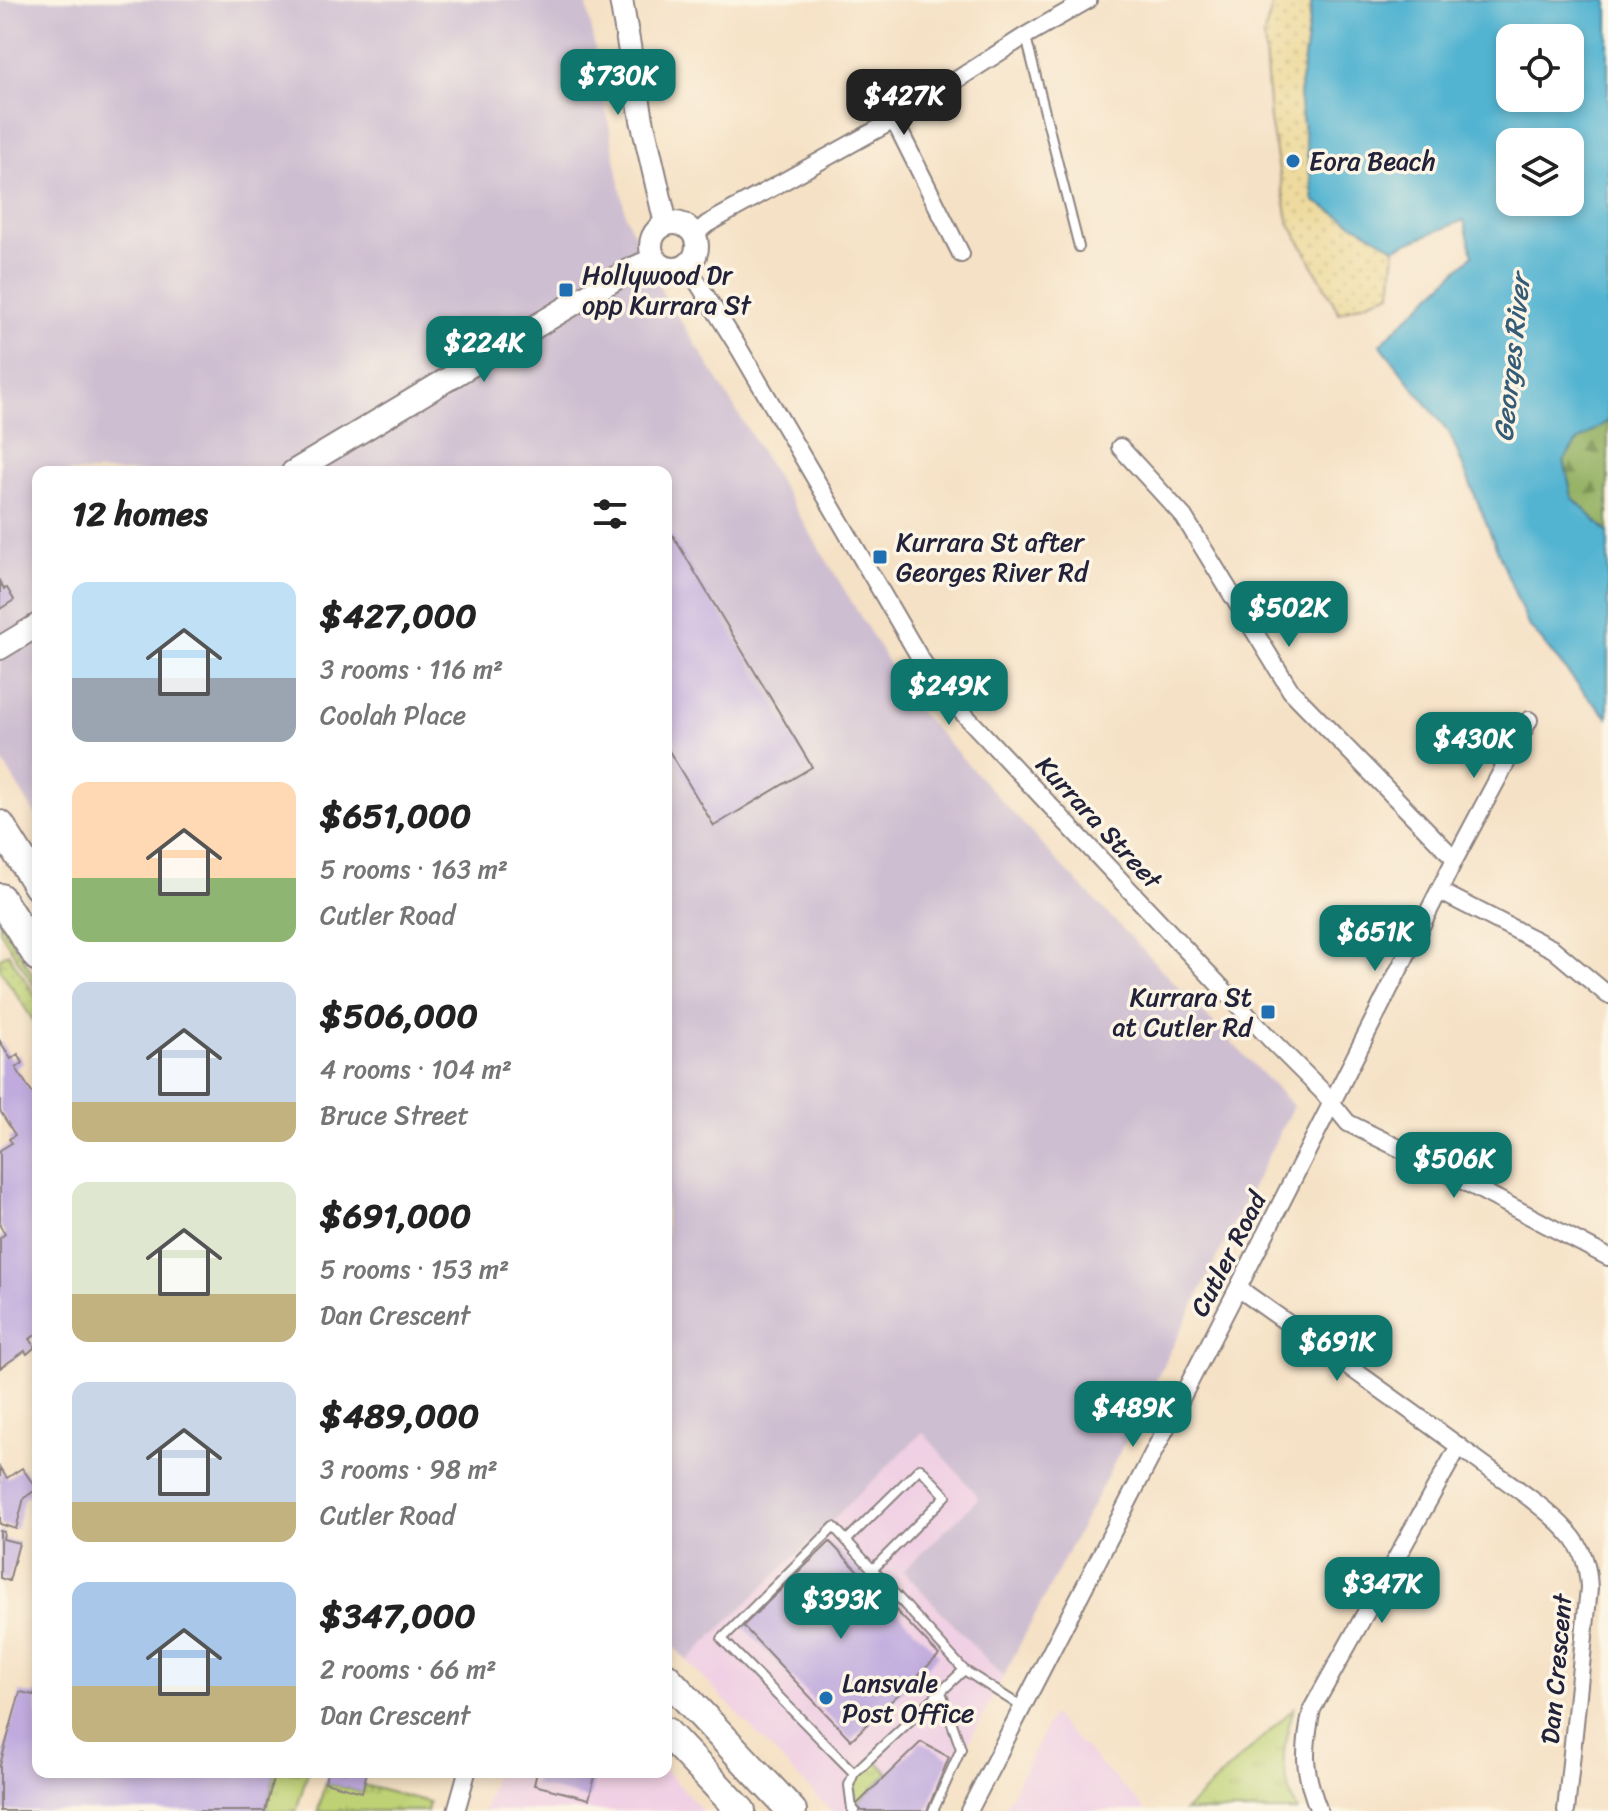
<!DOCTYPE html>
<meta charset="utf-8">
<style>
:root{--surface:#fff;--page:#f6f6f6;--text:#222;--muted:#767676;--accent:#0f766e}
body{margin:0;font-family:Sriracha,sans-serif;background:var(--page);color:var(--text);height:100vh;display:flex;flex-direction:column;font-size:30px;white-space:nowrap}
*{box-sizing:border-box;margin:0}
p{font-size:26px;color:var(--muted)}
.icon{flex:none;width:44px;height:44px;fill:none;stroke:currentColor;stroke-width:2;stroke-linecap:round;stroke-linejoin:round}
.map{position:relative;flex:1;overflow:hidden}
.panel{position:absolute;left:32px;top:466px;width:640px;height:1312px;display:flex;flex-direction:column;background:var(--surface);border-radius:16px;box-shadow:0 4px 12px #0003}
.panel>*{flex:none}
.fabs{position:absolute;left:1496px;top:24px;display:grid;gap:16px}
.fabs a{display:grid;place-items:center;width:88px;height:88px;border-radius:16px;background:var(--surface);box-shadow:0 4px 12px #0003;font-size:40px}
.price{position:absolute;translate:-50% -68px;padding:0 18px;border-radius:16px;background:var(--accent);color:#fff;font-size:26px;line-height:52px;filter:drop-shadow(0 2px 4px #0008)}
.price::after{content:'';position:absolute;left:50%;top:48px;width:24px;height:18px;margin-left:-12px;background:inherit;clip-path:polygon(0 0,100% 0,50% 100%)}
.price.active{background:#222;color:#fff}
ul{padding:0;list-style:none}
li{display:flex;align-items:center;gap:24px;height:200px;padding:0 40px}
li span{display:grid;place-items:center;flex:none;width:224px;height:160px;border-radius:16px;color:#555}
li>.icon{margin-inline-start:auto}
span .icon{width:96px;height:96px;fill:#fffc;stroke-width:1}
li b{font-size:34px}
h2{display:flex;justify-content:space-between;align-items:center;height:96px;padding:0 40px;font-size:34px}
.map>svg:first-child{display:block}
.built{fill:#f0d0e4}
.industrial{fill:#cebed1}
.grass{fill:url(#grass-tufts);stroke:#707a58;stroke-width:2}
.forest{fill:url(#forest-firs);stroke:#5c6a50;stroke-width:2}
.sand{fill:url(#sand-dots);stroke:#887e6c;stroke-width:2}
.garden{fill:url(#garden-dots);stroke:#707a58;stroke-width:2}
.water{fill:#52b4d1;stroke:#3a6b86;stroke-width:2;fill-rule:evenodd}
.building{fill:#c0aade}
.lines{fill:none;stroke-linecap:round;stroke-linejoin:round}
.service-casing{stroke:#8c8280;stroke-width:12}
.minor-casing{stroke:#8c8280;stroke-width:20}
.tertiary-casing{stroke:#8c8280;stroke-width:26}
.trunk-casing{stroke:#8c8280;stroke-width:32}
.service{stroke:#fff;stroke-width:8}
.minor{stroke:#fff;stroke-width:16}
.tertiary{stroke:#fff;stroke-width:22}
.trunk{stroke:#fff;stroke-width:28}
.poi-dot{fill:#1f6fb2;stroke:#fcf5e5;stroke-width:3}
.labels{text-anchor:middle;stroke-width:7;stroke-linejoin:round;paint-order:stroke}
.poi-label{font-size:26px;fill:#22223b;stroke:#fcf5e5;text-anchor:start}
.street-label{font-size:26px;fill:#22223b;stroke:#fcf5e5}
.water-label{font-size:28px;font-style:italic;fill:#355c77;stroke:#fcf5e5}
</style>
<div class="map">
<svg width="1608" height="1811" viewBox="0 0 1608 1811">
<defs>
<pattern id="grass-tufts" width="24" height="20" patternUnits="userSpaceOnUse" patternTransform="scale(2)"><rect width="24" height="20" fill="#bed174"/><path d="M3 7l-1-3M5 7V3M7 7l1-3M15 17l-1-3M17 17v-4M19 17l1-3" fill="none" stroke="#a3b365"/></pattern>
<pattern id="forest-firs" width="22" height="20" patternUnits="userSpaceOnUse" patternTransform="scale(2)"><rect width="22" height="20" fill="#96b366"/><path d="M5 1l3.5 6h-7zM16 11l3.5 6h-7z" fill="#7a9155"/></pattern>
<pattern id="sand-dots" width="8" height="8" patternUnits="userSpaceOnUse" patternTransform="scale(2)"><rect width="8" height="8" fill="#eeda9e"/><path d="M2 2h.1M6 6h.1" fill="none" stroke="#ccbb89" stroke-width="1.8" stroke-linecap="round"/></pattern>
<pattern id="garden-dots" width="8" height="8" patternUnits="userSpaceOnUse" patternTransform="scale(2)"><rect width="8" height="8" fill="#bed174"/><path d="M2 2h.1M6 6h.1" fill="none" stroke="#a3b365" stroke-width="1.8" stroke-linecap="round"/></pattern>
</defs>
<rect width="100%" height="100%" fill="#fcf5e5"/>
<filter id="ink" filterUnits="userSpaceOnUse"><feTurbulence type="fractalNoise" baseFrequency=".0125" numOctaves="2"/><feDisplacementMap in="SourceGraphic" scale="16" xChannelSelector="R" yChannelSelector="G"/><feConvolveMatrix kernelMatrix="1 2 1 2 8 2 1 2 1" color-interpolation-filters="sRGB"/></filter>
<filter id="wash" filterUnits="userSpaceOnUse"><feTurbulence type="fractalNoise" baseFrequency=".006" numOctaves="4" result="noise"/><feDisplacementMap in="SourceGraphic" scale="32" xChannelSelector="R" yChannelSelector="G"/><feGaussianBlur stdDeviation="1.8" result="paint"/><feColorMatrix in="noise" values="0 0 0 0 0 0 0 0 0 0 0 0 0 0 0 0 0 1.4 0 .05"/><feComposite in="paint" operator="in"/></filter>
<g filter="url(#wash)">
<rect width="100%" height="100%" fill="#f5e1c5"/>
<path class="built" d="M 923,1432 L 979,1498 L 903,1571 L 1003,1677 L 933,1811 L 831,1811 L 687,1661 Z
M 1052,1715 L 1147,1811 L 1003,1811 Z
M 666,1771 L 703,1811 L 484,1811 L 495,1772 Z"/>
<path class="industrial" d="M 0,0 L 586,0 L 626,217 L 662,292 L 704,357 L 915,707 L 1059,863 L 1293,1106 L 1127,1438 L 1003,1677 L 903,1571 L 979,1498 L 923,1432 L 687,1661 L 666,1638 L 666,472 L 38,472 L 38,819 L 0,757 Z"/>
<path class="grass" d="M 0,922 L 38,983 L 38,992 L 0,931 Z
M 1294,1708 C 1281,1750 1279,1771 1297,1811 L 1184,1811 Z
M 875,1760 L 889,1773 L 856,1805 L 853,1781 Z
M 275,1772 L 308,1772 L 296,1811 L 265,1811 Z
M 325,1782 L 361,1792 L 363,1785 L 429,1802 L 427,1811 L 318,1811 Z"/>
<path class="forest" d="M 1605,421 L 1608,421 L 1608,533 L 1572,497 L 1564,460 L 1578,441 Z"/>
<path class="sand" d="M 1274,0 L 1312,0 L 1299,96 L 1314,201 L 1395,248 L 1391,293 L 1339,313 L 1288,220 L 1270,120 L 1264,35 Z"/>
<path class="garden" d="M 8,953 L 38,1000 L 38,1028 L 0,969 L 0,958 Z"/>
<path class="water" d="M 1312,0 L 1608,0 L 1608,421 L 1578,441 L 1564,460 L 1572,497 L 1608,533 L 1608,718 L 1582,690 L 1527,623 L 1450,434 L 1380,344 L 1473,255 L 1464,220 L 1395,248 L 1314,201 L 1299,96 ZM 1510,38 L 1570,38 L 1570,98 L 1510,98 ZM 1510,142 L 1570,142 L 1570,202 L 1510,202 Z"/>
<g id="blocks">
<path class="building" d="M 666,524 L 812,767 L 714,826 L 666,746 Z
M 0,582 L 4,589 L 7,588 L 14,600 L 0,609 Z
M 0,1041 L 11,1059 L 18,1054 L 23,1063 L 16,1068 L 38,1102 L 38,1333 L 30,1339 L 35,1347 L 27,1354 L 25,1351 L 0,1368 L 0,1238 L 5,1234 L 0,1226 L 0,1150 L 12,1143 L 9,1139 L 15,1135 L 0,1111 Z
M 0,1468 L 7,1478 L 22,1468 L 37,1489 L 24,1498 L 16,1529 L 0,1524 Z
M 0,1531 L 4,1532 L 3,1539 L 19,1543 L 9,1581 L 0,1578 Z
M 830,1542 L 939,1655 L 851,1740 L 743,1626 Z
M 37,1686 L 38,1772 L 275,1772 L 265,1811 L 0,1811 L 0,1765 L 20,1692 L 34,1695 Z
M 921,1742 L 949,1757 L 927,1811 L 862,1811 L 856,1805 Z
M 327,1772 L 367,1772 L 362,1792 L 325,1782 Z
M 537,1772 L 576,1772 L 595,1777 L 589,1799 L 534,1785 Z"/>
</g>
</g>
<g filter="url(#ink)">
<use href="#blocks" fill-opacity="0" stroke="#8c8280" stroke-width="2"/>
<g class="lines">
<defs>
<path id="service" d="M 1026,37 L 1079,247
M 847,1540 L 920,1468 L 946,1496 L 873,1569
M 964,1670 L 854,1773 L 722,1639 L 834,1527 L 964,1670 L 1022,1707
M 854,1811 L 852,1809 L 849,1785 L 854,1773
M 933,1811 L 961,1749 L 941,1692"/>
<path id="minor" d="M 894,120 L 961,254
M 694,235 L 707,224 L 894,120 L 1025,36 L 1088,0
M 686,264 L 740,350 L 920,658 L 945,694 L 1269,1038 L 1322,1091 L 1348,1123 L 1421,1159 L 1608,1257
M 1120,447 L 1184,517 L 1291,691 L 1455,859
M 1439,891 L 1553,949 L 1608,995
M 1238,1288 C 1316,1343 1395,1399 1472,1456 C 1501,1478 1544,1505 1568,1532 C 1583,1548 1588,1566 1589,1588 L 1566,1811
M 456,1811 L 467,1772
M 969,1811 L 1238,1288 L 1455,859 L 1529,720
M 1319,1811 C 1303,1771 1303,1751 1312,1709 L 1459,1446"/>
<path id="tertiary" d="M 621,0 L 642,120 L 666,224
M651 246a23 23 0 1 1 46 0a23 23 0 1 1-46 0Z
M 293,472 L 628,271 L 655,259
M 0,648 L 38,625"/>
<path id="trunk" d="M 0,825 L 38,886
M 0,898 L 38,957
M 666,1677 L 792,1811
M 666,1732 L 741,1811"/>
</defs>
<use href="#service" class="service-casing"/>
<use href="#minor" class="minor-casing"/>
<use href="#tertiary" class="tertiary-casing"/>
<use href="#trunk" class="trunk-casing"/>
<use href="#service" class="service"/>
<use href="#minor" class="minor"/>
<use href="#tertiary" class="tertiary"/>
<use href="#trunk" class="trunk"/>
</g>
</g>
<g class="poi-dot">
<circle cx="1293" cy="161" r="8"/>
<rect x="558" y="282" width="16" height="16" rx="4"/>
<rect x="872" y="549" width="16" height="16" rx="4"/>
<rect x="1260" y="1004" width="16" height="16" rx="4"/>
<circle cx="826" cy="1698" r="8"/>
</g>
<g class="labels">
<g class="poi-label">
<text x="1309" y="170">Eora Beach</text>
<text x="582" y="284">Hollywood Dr<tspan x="582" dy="30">opp Kurrara St</tspan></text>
<text x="896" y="551">Kurrara St after<tspan x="896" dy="30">Georges River Rd</tspan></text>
<text x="1252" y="1006" text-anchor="end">Kurrara St<tspan x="1252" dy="30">at Cutler Rd</tspan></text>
<text x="842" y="1692">Lansvale<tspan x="842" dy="30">Post Office</tspan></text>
</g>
<g class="street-label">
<text transform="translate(1099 822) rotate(47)" y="9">Kurrara Street</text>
<text transform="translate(1228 1254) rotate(-63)" y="9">Cutler Road</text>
<text transform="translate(1556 1669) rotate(-85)" y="9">Dan Crescent</text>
</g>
<g class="water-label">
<text transform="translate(1511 358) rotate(-84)" y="10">Georges River</text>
</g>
</g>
</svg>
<div class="fabs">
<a><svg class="icon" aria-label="locate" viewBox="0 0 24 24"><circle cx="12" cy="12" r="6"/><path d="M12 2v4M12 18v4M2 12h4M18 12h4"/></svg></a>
<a><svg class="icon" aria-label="layers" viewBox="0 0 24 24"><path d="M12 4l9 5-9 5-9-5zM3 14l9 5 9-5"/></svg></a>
</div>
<b class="price" style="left:618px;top:117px">$730K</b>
<b class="price active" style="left:904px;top:137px">$427K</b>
<b class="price" style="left:484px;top:384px">$224K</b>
<b class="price" style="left:1289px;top:649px">$502K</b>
<b class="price" style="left:949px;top:727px">$249K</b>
<b class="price" style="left:1474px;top:780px">$430K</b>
<b class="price" style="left:1375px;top:973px">$651K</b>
<b class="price" style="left:1454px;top:1200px">$506K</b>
<b class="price" style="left:1337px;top:1383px">$691K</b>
<b class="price" style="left:1133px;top:1449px">$489K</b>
<b class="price" style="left:1382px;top:1625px">$347K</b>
<b class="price" style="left:841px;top:1641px">$393K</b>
<section class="panel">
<h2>12 homes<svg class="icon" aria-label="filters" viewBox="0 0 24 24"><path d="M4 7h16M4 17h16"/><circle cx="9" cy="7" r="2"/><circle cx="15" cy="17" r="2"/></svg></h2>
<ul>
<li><span style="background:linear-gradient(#bfe0f5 60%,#9aa5b1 0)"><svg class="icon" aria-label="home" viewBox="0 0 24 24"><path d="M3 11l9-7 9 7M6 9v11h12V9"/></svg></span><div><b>$427,000</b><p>3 rooms · 116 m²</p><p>Coolah Place</p></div></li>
<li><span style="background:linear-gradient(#ffd9b3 60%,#8fb573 0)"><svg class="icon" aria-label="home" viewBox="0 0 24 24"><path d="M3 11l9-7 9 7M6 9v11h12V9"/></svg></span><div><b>$651,000</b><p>5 rooms · 163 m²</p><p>Cutler Road</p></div></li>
<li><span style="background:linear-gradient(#c9d6e8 75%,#c2b280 0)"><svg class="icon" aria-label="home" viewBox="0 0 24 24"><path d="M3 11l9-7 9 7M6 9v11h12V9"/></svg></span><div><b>$506,000</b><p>4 rooms · 104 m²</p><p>Bruce Street</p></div></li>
<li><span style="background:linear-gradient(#dfe7d0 70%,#c2b280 0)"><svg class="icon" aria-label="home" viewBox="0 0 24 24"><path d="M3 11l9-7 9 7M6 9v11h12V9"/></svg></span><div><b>$691,000</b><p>5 rooms · 153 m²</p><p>Dan Crescent</p></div></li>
<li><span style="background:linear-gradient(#c9d6e8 75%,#c2b280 0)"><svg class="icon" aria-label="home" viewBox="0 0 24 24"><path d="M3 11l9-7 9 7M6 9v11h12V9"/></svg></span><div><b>$489,000</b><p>3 rooms · 98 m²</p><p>Cutler Road</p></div></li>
<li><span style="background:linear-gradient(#a9c7e8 65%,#c2b280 0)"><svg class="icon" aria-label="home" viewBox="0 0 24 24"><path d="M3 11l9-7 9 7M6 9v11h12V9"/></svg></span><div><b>$347,000</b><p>2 rooms · 66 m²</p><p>Dan Crescent</p></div></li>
</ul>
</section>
</div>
